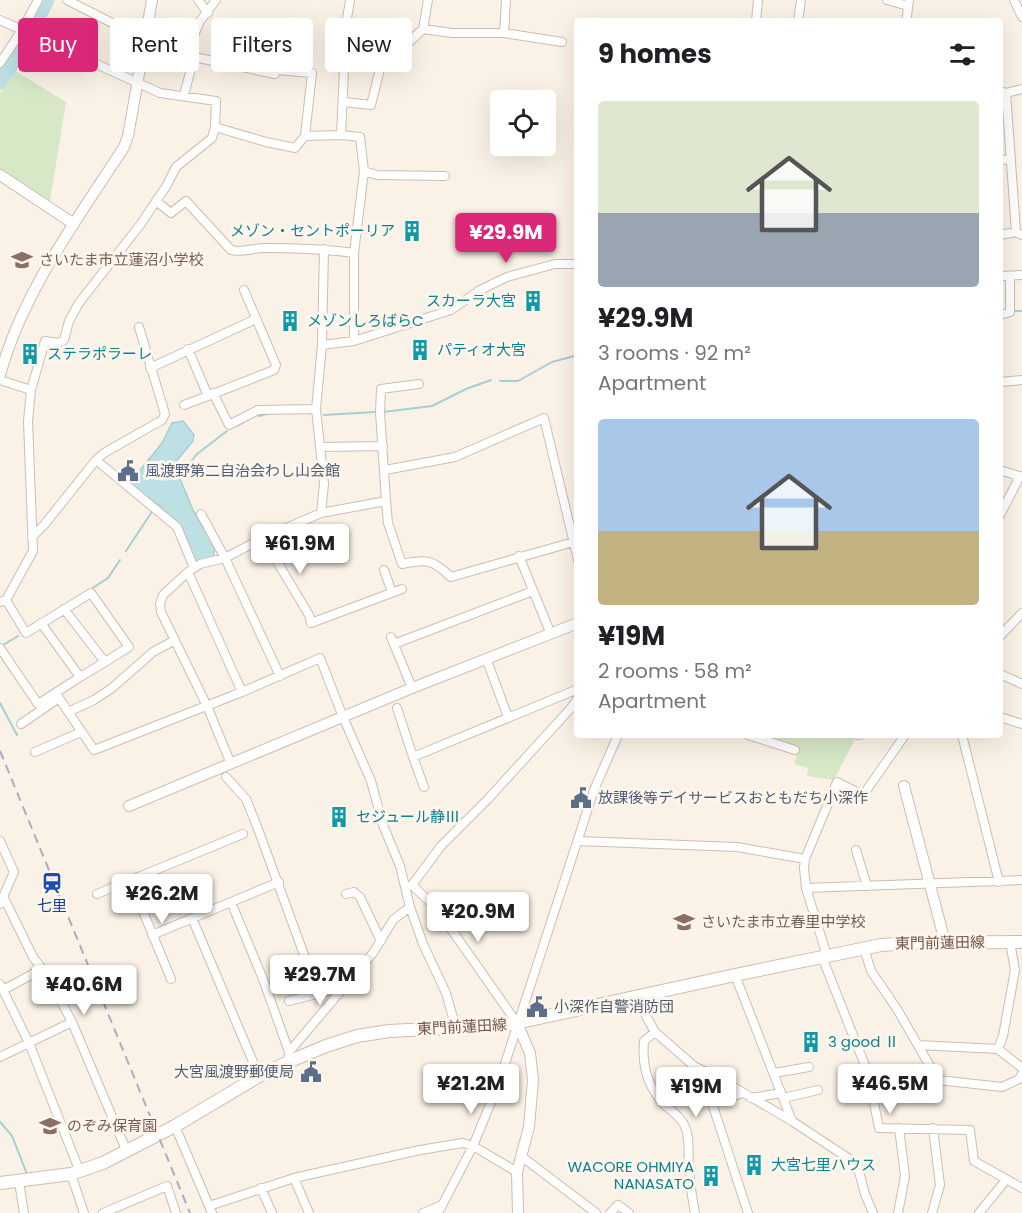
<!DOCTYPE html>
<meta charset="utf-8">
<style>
:root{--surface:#fff;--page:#f2f2f2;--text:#202124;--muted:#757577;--accent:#db2777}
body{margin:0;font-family:Poppins,"Noto Sans JP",sans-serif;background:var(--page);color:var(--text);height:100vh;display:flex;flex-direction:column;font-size:22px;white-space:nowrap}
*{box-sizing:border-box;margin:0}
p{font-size:20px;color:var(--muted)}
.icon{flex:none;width:33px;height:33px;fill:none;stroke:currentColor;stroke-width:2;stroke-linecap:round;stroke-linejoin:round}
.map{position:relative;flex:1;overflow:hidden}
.details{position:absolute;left:574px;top:18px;width:429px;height:720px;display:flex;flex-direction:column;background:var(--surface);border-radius:6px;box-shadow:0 6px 24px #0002}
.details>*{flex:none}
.banner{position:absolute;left:18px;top:18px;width:466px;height:54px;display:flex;gap:12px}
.tools{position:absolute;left:490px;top:90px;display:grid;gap:12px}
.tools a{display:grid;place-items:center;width:66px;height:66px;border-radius:6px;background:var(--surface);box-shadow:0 6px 24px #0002;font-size:30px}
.price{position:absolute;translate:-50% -51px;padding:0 14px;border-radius:6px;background:#fff;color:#222;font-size:20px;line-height:39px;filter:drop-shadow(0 2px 3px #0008)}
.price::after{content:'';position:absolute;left:50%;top:36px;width:18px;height:14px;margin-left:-9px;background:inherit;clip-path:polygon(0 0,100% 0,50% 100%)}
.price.selected{background:var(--accent);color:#fff}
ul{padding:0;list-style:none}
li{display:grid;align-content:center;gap:12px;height:318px;padding:0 24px}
li span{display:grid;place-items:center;height:186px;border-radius:6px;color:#555}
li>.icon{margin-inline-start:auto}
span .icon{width:108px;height:108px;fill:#fffc;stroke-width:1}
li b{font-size:26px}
h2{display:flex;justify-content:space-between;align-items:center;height:72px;padding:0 24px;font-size:26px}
.tag{padding:0 21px;border-radius:6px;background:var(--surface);box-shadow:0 6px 24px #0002;font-size:21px;line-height:54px}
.tag.selected{background:var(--accent);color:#fff}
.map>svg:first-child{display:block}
.green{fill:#d6e8c6}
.water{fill:#bce0e4;stroke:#a3d0d5;stroke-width:1.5}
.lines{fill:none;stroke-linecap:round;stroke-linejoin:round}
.stream{stroke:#a3d0d5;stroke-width:2}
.river{stroke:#bce0e4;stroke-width:15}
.minor-casing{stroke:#cfbcb1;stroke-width:10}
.tertiary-casing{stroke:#cfbcb1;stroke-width:12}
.secondary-casing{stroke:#d1bcae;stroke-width:14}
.minor{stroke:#fff;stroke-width:8}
.tertiary{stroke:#fff;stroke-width:10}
.secondary{stroke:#fff;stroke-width:12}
.rail{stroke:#b5a6c5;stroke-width:2;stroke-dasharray:9 6;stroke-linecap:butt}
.labels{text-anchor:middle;stroke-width:6;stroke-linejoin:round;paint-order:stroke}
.culture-label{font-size:15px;fill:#0d838f;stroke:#fef6ed;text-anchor:start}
.education-label{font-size:15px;fill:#785e54;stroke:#fef6ed;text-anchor:start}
.service-label{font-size:15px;fill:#4e5e75;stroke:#fef6ed;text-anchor:start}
.transit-label{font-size:15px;fill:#164399;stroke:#fef6ed}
.street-label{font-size:15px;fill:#74584d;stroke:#fef6ed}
</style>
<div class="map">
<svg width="1022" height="1213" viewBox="0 0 1022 1213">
<rect width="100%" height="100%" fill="#fbf2e7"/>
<path class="green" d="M 14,70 L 66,102 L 50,201 L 0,169 L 0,93 Z
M 763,735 L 842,735 L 855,739 L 834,780 L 807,776 L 808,768 L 794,764 L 799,748 L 762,737 Z"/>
<path class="water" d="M 183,421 L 194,435 L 193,441 L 174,464 L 193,510 L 215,548 L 213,558 L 198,563 L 194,562 L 178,526 L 160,506 L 129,484 L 162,443 L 172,423 Z"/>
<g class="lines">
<path class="stream" d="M 1014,311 L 1022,311
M 500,381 L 518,381 L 552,362 L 578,355
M 383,412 L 432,406 L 466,389 L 491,380
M 324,415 L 375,412
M 259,416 L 270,413
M 236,426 L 244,422
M 178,478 L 197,454 L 227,431
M 126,551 L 153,510
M 91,589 L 108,578 L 120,560
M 3,645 L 18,636
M 0,703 L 17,735
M 0,1122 L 12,1136 L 27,1174"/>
<path class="river" d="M 0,82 L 21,50 L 47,0"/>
<defs>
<path id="minor" d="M 67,0 L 114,24 L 146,31
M 198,0 L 208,13
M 350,0 L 346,25 L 341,135 L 360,137 L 364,171 L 377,175 L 445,176
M 887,0 L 908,6
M 1014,0 L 1022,17
M 907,16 L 909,0
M 0,20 L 160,93 L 216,101 L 215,127 L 212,138 L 176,167 L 167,185 L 140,225 L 79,303 L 69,321 L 64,340 L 59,343 L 45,341 L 31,390 L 28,421 L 33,551 L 6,600 L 0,602
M 756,21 L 758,0
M 798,21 L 801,0
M 423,29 L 428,0
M 504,33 L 506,0
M 194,57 L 275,74 L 277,70 L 312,73 L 305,136
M 0,63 L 22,30 L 38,0
M 1000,91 L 1006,93 L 1022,89
M 1006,93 L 1016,232
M 184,95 L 194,57 L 187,52 L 200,21 L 216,0
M 344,102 L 371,105 L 380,69 L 423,29 L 452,33 L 504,33 L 562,42
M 215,127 L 266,142 L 295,148 L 305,136 L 341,135
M 1000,160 L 1011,159
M 156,201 L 171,213 L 186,201 L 231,250 C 241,253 253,248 264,248 C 294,248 324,249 354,253
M 1000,235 L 1016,232 L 1022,235
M 1000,276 L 1022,275
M 1000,315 L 1010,312 L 1010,276
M 354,341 L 354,253 L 364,171
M 322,345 L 354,341 L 451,310 L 480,290 L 507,277 L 555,264 L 578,264
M 188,349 L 208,396 L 274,370 L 276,365 L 244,290
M 150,368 L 256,319
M 0,380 L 31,390
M 1000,382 L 1022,380
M 213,393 L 229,425 L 258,410 L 316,409
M 184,405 L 208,396
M 321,447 L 383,446
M 96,460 L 177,527 L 194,568
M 385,470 L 455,457 L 544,418 L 578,560
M 1000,470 L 1022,477
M 386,501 L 388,523 L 402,564 C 427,559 432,559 451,577 L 577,541
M 321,513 L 324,484 L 316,409 L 322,345 L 324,249
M 201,514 L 225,558 L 263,538 L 321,513 L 386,501 L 380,412 L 381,389 L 419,384
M 1000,515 L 1020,476
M 32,537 L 44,525 L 96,460 L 104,453 L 162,420 L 165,414 L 139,327
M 263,538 L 309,615 L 311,623 L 402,589
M 519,556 L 550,632
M 384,570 L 392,592
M 6,600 L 26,633 L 91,593 L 129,647 L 105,662
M 41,623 L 80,677 L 105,662 L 64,609
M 1000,636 L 1022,613
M 391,637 L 412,688
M 394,644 L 533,591
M 0,648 L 38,704 L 80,677
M 486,658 L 508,717
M 1000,674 L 1022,684
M 242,692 L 320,658 L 343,717 L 371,781 L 383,825 L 400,866 L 410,907 L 423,944 L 446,993 L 456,1028
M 397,708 L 413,757
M 68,712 L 94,700 L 112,688 L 153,652 L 175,640
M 1000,717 L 1022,724
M 21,724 L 59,698 L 94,750 L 242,692 L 188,572
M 748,735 L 795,750
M 857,735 L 860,735
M 962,735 L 999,882
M 35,752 L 81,732
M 231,764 L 207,706 L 161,612 L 160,604 L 163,595 L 188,572 L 200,564 L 225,558 L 280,676
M 226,777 L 246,799 L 258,829 L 318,993
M 424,787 L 413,757 L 578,689
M 0,841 L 14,872 L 0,904
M 578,841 L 737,847 L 805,859
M 856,850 L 867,886
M 130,880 L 171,979
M 412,885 L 437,909 L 517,1023
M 405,887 L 412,885 L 441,846 L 488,799 L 571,708 L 578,698
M 806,888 L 1022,880
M 97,894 L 243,834
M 346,894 L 354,892 L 360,897 L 381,941
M 4,898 L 33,957 L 48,977 L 72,1022 L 127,1152
M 231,902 L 263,979 L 289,1052
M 192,918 L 259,1076
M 152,935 L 279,882
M 864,948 L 871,971 L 897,1009 L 938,1080 L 1002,1087 L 1019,1079 L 1022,1074
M 827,956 L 806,888 L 804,868 L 805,859 L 837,782 L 861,794 L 866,791 L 905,735
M 822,957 L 868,1073 L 879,1128 L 970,1130 L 974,1161 L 1022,1188
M 735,975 L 792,1121
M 0,984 L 29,1043 L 80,1172
M 3,990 L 42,969
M 642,995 L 646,1016 L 655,1032 L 694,1066 L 718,1078 L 792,1121 L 857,1164 L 865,1194 L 873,1213
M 289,1001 L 344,987
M 655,1032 L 644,1041 C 642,1063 646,1084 662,1102 C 670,1111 682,1116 686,1129 C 690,1141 688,1154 689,1166 C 690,1182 692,1198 695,1213
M 918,1045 L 998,1049 L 1003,1036 L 1015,970 L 1010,942
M 998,1049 L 1022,1068
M 0,1057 L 72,1022
M 288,1062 L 289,1052 L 373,953 L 393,920 L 410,907
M 774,1073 L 809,1067
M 743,1093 L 712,1103 L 748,1213
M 751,1098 L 781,1093
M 783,1098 L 818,1090
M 175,1126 L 209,1206
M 521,1156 L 596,1213
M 71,1174 L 84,1213
M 294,1178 L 309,1213
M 19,1182 L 24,1213
M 261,1188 L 272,1213
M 103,1213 L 167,1186 L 176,1213
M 212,1213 L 209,1206 L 294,1178 L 420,1150 L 463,1143 L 473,1146 L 517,1172
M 423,1213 L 442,1205
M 438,1213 L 473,1146 L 498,1085 L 594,790 L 618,735
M 610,1213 L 618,1205 L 629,1213
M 898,1213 L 905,1176 L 899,1128
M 932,1213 L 940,1185 L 933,1128
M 979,1213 L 1006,1180"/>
<path id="tertiary" d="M 0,175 L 74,224
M 0,375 C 23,291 77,220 124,147 L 128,136 L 152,0
M 904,786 L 945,942
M 129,806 L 412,688 L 578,623
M 517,1023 L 530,1053 L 533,1080 L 529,1127 L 517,1172 L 518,1213"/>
<path id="secondary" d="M 0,1183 L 71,1174 L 103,1163 L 175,1126 L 259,1076 L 288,1062 L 326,1046 L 357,1036 L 389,1031 L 507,1025 L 735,975 L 881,945 L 910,943 L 1022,942"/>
</defs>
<use href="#minor" class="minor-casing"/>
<use href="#tertiary" class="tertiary-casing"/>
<use href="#secondary" class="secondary-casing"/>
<use href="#minor" class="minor"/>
<use href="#tertiary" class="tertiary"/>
<use href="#secondary" class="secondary"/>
<path class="rail" d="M 0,751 L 190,1213"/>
</g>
<defs>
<symbol id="building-bare" viewBox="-9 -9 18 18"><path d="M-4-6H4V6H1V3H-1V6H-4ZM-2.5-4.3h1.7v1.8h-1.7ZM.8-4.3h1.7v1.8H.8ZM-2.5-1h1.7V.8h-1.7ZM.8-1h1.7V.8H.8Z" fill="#0f9aa8" stroke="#fef6ed" stroke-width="2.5" paint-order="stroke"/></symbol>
<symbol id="school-bare" viewBox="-9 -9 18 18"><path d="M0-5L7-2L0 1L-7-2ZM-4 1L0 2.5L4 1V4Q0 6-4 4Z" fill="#8d6e63" stroke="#fef6ed" stroke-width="2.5" paint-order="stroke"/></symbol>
<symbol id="civic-bare" viewBox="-9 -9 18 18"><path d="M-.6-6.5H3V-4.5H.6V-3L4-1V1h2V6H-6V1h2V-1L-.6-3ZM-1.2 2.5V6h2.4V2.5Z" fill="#5c6f8a" stroke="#fef6ed" stroke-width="2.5" paint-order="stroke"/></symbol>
<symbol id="station-bare" viewBox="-9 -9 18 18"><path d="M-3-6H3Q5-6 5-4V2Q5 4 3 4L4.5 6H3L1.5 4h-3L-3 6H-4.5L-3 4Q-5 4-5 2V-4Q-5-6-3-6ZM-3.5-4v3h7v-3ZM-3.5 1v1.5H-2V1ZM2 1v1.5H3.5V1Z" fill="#1a4fb4" stroke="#fef6ed" stroke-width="2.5" paint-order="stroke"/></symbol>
</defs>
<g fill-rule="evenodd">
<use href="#building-bare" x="397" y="216" width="30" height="30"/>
<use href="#school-bare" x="7" y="245" width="30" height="30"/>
<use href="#building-bare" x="518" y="286" width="30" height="30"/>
<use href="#building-bare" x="275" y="306" width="30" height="30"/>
<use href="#building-bare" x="405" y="335" width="30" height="30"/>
<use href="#building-bare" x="15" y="339" width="30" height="30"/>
<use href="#civic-bare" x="113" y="456" width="30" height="30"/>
<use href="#civic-bare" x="566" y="783" width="30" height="30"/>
<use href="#building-bare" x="324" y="802" width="30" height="30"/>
<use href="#station-bare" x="37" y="868" width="30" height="30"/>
<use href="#school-bare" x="669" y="907" width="30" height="30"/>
<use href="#civic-bare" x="522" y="992" width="30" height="30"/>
<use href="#building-bare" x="796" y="1027" width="30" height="30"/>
<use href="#civic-bare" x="296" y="1057" width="30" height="30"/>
<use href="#school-bare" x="35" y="1111" width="30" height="30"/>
<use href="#building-bare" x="739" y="1150" width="30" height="30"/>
<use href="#building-bare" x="696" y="1161" width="30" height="30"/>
</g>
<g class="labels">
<g class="culture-label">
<text x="395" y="236" text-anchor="end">メゾン・セントポーリア</text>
<text x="516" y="306" text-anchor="end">スカーラ大宮</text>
<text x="307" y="326">メゾンしろばらC</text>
<text x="437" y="355">パティオ大宮</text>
<text x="47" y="359">ステラポラーレ</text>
<text x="356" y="822">セジュール静Ⅲ</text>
<text x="828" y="1047">3 good Ⅱ</text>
<text x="771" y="1170">大宮七里ハウス</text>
<text x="694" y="1172" text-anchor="end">WACORE OHMIYA<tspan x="694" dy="17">NANASATO</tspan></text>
</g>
<g class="education-label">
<text x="39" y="265">さいたま市立蓮沼小学校</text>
<text x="701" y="927">さいたま市立春里中学校</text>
<text x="67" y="1131">のぞみ保育園</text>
</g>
<g class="service-label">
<text x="145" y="476">風渡野第二自治会わし山会館</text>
<text x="598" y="803">放課後等デイサービスおともだち小深作</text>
<text x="554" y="1012">小深作自警消防団</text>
<text x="294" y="1077" text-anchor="end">大宮風渡野郵便局</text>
</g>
<g class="transit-label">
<text x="52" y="911">七里</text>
</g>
<g class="street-label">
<text transform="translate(940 943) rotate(-1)" y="5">東門前蓮田線</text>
<text transform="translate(462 1027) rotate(-3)" y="5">東門前蓮田線</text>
</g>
</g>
</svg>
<div class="tools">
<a><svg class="icon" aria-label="locate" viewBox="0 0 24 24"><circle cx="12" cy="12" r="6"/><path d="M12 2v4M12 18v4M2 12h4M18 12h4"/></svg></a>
</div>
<b class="price selected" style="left:506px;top:264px">¥29.9M</b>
<b class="price" style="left:300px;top:575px">¥61.9M</b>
<b class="price" style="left:162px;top:925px">¥26.2M</b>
<b class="price" style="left:478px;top:943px">¥20.9M</b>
<b class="price" style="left:320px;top:1006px">¥29.7M</b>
<b class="price" style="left:84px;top:1016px">¥40.6M</b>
<b class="price" style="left:471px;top:1115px">¥21.2M</b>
<b class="price" style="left:890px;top:1115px">¥46.5M</b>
<b class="price" style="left:696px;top:1118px">¥19M</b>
<div class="banner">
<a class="tag selected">Buy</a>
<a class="tag">Rent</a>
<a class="tag">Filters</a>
<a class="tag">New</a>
</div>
<section class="details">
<h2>9 homes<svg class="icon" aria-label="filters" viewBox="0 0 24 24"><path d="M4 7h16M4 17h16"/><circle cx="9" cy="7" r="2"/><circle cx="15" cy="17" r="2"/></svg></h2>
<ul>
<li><span style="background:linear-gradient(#dfe7d0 60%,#9aa5b1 0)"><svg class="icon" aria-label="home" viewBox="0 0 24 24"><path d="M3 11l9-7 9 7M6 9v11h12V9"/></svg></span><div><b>¥29.9M</b><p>3 rooms · 92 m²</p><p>Apartment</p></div></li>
<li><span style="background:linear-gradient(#a9c7e8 60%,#c2b280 0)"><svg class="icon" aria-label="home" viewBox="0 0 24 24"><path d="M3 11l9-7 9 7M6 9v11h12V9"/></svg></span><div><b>¥19M</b><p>2 rooms · 58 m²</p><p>Apartment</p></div></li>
</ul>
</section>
</div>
